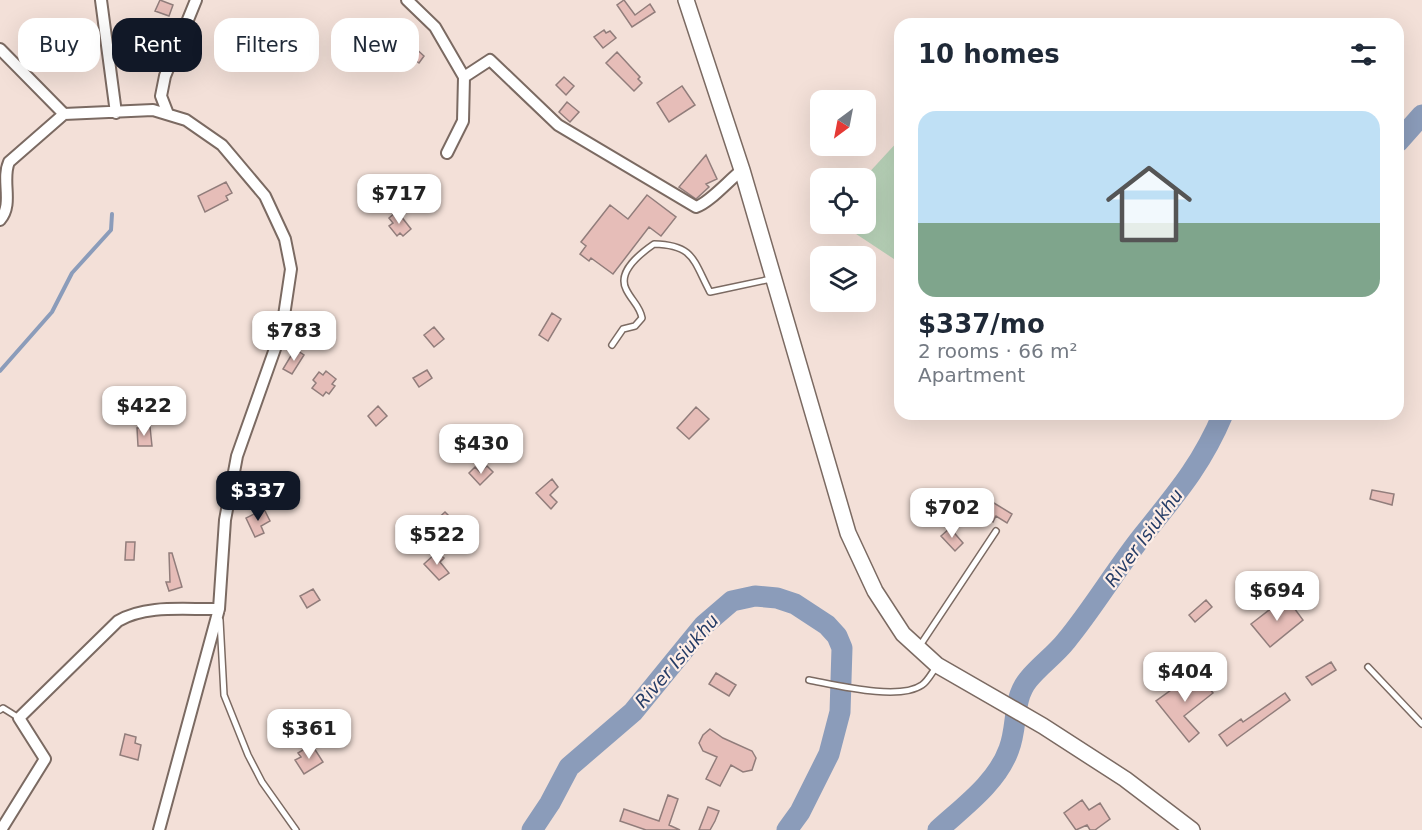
<!DOCTYPE html>
<meta charset="utf-8">
<style>
:root{--surface:#fff;--page:#f6f6f7;--text:#1f2937;--muted:#747a83;--accent:#111827}
body{margin:0;font-family:"DejaVu Sans",sans-serif;background:var(--page);color:var(--text);height:100vh;display:flex;flex-direction:column;font-size:22px;white-space:nowrap}
*{box-sizing:border-box;margin:0}
p{font-size:20px;color:var(--muted)}
.icon{flex:none;width:33px;height:33px;fill:none;stroke:currentColor;stroke-width:2;stroke-linecap:round;stroke-linejoin:round}
.map{position:relative;flex:1;overflow:hidden}
.sheet{position:absolute;left:894px;top:18px;width:510px;height:402px;display:flex;flex-direction:column;background:var(--surface);border-radius:18px;box-shadow:0 6px 24px #0002}
.sheet>*{flex:none}
.guide{position:absolute;left:18px;top:18px;width:570px;height:54px;display:flex;gap:12px}
.needle{width:39px;rotate:212deg}
.buttons{position:absolute;left:810px;top:90px;display:grid;gap:12px}
.buttons a{display:grid;place-items:center;width:66px;height:66px;border-radius:12px;background:var(--surface);box-shadow:0 6px 24px #0002;font-size:30px}
.price{position:absolute;translate:-50% -51px;padding:0 14px;border-radius:12px;background:#fff;color:#222;font-size:20px;line-height:39px;filter:drop-shadow(0 2px 3px #0008)}
.price::after{content:'';position:absolute;left:50%;top:36px;width:18px;height:14px;margin-left:-9px;background:inherit;clip-path:polygon(0 0,100% 0,50% 100%)}
.price.on{background:var(--accent);color:#fff}
ul{padding:0;list-style:none}
li{display:grid;align-content:center;gap:12px;height:318px;padding:0 24px}
li span{display:grid;place-items:center;height:186px;border-radius:18px;color:#555}
li>.icon{margin-inline-start:auto}
span .icon{width:108px;height:108px;fill:#fffc;stroke-width:1}
li b{font-size:26px}
h2{display:flex;justify-content:space-between;align-items:center;height:72px;padding:0 24px;font-size:26px}
.tag{padding:0 21px;border-radius:18px;background:var(--surface);box-shadow:0 6px 24px #0002;font-size:21px;line-height:54px}
.tag.on{background:var(--accent);color:#fff}
.map>svg:first-child{display:block}
.green{fill:#b8d2b8}
.lines{fill:none;stroke-linecap:round;stroke-linejoin:round}
.stream{stroke:#8b9cba;stroke-width:4}
.river{stroke:#8b9cba;stroke-width:21}
.building{fill:#e6bdb8;stroke:#917d7b;stroke-width:1.5}
.lane-casing{stroke:#7b6a62;stroke-width:8}
.street-casing{stroke:#7b6a62;stroke-width:14}
.secondary-casing{stroke:#7b6a62;stroke-width:18}
.lane{stroke:#fff;stroke-width:5}
.street{stroke:#fff;stroke-width:10}
.secondary{stroke:#fff;stroke-width:15}
.labels{text-anchor:middle;stroke-width:4.5;stroke-linejoin:round;paint-order:stroke}
.water-label{font-size:18px;font-style:italic;fill:#263d67;stroke:#feeee7}
</style>
<div class="map">
<svg width="1422" height="830" viewBox="0 0 1422 830">
<rect width="100%" height="100%" fill="#f3e0d8"/>
<path class="green" d="M 900,139 L 900,263 L 841,224 L 866,224 L 864,178 Z"/>
<g class="lines">
<path class="stream" d="M 0,371 L 52,312 L 72,273 L 111,230 L 112,214"/>
<path class="river" d="M 1398,142 L 1422,115
M 532,830 L 550,803 L 569,767 L 633,712 L 704,625 L 732,601 L 755,596 L 777,598 L 795,604 L 827,625 L 837,636 L 842,648 L 840,712 L 829,754 L 800,812 L 787,830
M 938,830 C 963,807 997,783 1009,749 C 1018,726 1012,700 1028,680 C 1039,666 1055,655 1066,641 C 1094,607 1116,569 1144,534 C 1177,493 1202,464 1223,414"/>
</g>
<path class="building" d="M 160,0 L 173,5 L 169,16 L 155,11 Z
M 624,0 L 635,15 L 650,4 L 655,12 L 632,27 L 617,5 Z
M 604,30 L 606,33 L 610,31 L 616,38 L 603,48 L 594,37 Z
M 412,45 L 424,56 L 419,63 L 406,53 Z
M 617,52 L 640,77 L 638,79 L 642,83 L 634,91 L 606,63 Z
M 564,77 L 574,86 L 566,95 L 556,85 Z
M 682,86 L 695,105 L 669,122 L 657,103 Z
M 567,102 L 579,112 L 570,122 L 559,112 Z
M 706,155 L 717,179 L 706,184 L 709,187 L 696,199 L 679,187 Z
M 226,182 L 232,193 L 226,196 L 228,200 L 205,212 L 198,196 Z
M 647,195 L 676,217 L 661,236 L 649,227 L 613,274 L 591,258 L 589,261 L 580,254 L 586,246 L 581,242 L 610,205 L 628,219 Z
M 397,211 L 411,229 L 403,236 L 400,233 L 397,236 L 389,226 L 393,223 L 389,218 Z
M 552,313 L 561,319 L 548,341 L 539,335 Z
M 434,327 L 444,339 L 434,347 L 424,335 Z
M 295,349 L 304,355 L 292,374 L 283,369 Z
M 427,370 L 432,378 L 419,387 L 413,378 Z
M 326,371 L 336,379 L 332,384 L 335,386 L 329,394 L 326,392 L 323,396 L 312,388 L 316,383 L 313,380 L 319,372 L 323,375 Z
M 378,406 L 387,416 L 376,426 L 368,416 Z
M 696,407 L 709,419 L 689,439 L 677,428 Z
M 150,427 L 152,446 L 138,446 L 137,428 Z
M 487,466 L 493,472 L 480,485 L 469,473 L 475,467 L 480,472 Z
M 552,479 L 558,487 L 550,495 L 557,502 L 551,509 L 536,493 Z
M 1372,490 L 1394,494 L 1392,505 L 1370,499 Z
M 989,500 L 1012,514 L 1007,523 L 996,516 L 993,522 L 981,514 Z
M 264,509 L 270,521 L 261,526 L 264,533 L 255,537 L 246,518 Z
M 445,512 L 453,520 L 440,533 L 432,524 Z
M 950,528 L 963,543 L 955,551 L 941,536 Z
M 126,542 L 135,542 L 134,560 L 125,560 Z
M 437,552 L 444,558 L 440,562 L 449,573 L 439,580 L 424,564 Z
M 169,553 L 172,553 L 182,587 L 169,591 L 166,582 L 170,582 Z
M 313,589 L 320,600 L 307,608 L 300,596 Z
M 1286,597 L 1303,620 L 1270,647 L 1251,624 Z
M 1206,600 L 1212,607 L 1195,622 L 1189,615 Z
M 1331,662 L 1336,670 L 1312,685 L 1306,677 Z
M 1196,672 L 1213,693 L 1184,716 L 1199,733 L 1189,742 L 1156,701 Z
M 716,673 L 736,685 L 729,696 L 709,684 Z
M 1285,693 L 1290,700 L 1227,746 L 1219,735 L 1241,719 L 1243,722 Z
M 710,729 L 723,738 L 752,751 L 756,758 L 752,770 L 743,772 L 731,765 L 720,786 L 706,779 L 717,757 L 703,751 L 699,743 L 703,735 Z
M 125,734 L 136,737 L 135,743 L 141,745 L 138,760 L 120,755 Z
M 306,748 L 308,751 L 314,748 L 323,762 L 304,774 L 295,760 L 301,757 L 298,753 Z
M 668,795 L 678,799 L 669,825 L 680,830 L 646,830 L 620,821 L 624,809 L 659,821 Z
M 1082,800 L 1089,810 L 1100,803 L 1110,819 L 1095,830 L 1090,830 L 1087,825 L 1076,830 L 1064,813 Z
M 708,807 L 719,811 L 715,821 L 710,830 L 699,830 Z"/>
<g class="lines">
<defs>
<path id="lane" d="M 612,345 L 623,329 L 635,326 L 642,318 C 640,306 631,300 626,289 C 617,271 641,253 654,244 C 694,245 693,260 710,292 L 771,279
M 220,620 L 224,695 L 248,755 L 262,782 L 296,830
M 919,647 L 996,531
M 1368,667 L 1422,724
M 809,680 C 836,685 899,701 922,685 C 928,681 932,672 937,666
M 0,710 L 3,708 L 19,718"/>
<path id="street" d="M 101,0 L 116,113
M 407,0 L 435,27 L 464,77 L 463,121 L 447,153
M 0,49 L 64,114
M 464,77 L 490,60 L 558,125 L 696,207 C 709,203 728,181 742,170
M 168,114 L 161,96 L 165,76 L 196,0
M 0,220 C 14,204 1,180 9,162 L 64,114 L 153,110 L 186,120 L 222,145 L 265,196 L 285,239 L 291,269 L 282,329 L 237,456 L 225,520 L 219,609 L 159,830
M 1,830 L 45,759 L 19,718 L 118,621 C 147,604 187,610 219,609"/>
<path id="secondary" d="M 686,0 L 742,170 L 848,533 L 875,591 L 903,634 L 937,665 L 1043,726 L 1125,779 L 1192,830"/>
</defs>
<use href="#lane" class="lane-casing"/>
<use href="#street" class="street-casing"/>
<use href="#secondary" class="secondary-casing"/>
<use href="#lane" class="lane"/>
<use href="#street" class="street"/>
<use href="#secondary" class="secondary"/>
</g>
<g class="labels">
<g class="water-label">
<text transform="translate(1144 538) rotate(-53)" y="6">River Isiukhu</text>
<text transform="translate(677 661) rotate(-49)" y="6">River Isiukhu</text>
</g>
</g>
</svg>
<div class="buttons">
<a><svg class="needle" viewBox="-14 -14 28 28"><path d="M0-13l5 13h-10z" fill="#e53935"/><path d="M0 13l5-13h-10z" fill="#747a83"/></svg></a>
<a><svg class="icon" aria-label="locate" viewBox="0 0 24 24"><circle cx="12" cy="12" r="6"/><path d="M12 2v4M12 18v4M2 12h4M18 12h4"/></svg></a>
<a><svg class="icon" aria-label="layers" viewBox="0 0 24 24"><path d="M12 4l9 5-9 5-9-5zM3 14l9 5 9-5"/></svg></a>
</div>
<b class="price" style="left:399px;top:225px">$717</b>
<b class="price" style="left:294px;top:362px">$783</b>
<b class="price" style="left:144px;top:437px">$422</b>
<b class="price" style="left:481px;top:475px">$430</b>
<b class="price on" style="left:258px;top:522px">$337</b>
<b class="price" style="left:952px;top:539px">$702</b>
<b class="price" style="left:437px;top:566px">$522</b>
<b class="price" style="left:1277px;top:622px">$694</b>
<b class="price" style="left:1185px;top:703px">$404</b>
<b class="price" style="left:309px;top:760px">$361</b>
<div class="guide">
<a class="tag">Buy</a>
<a class="tag on">Rent</a>
<a class="tag">Filters</a>
<a class="tag">New</a>
</div>
<section class="sheet">
<h2>10 homes<svg class="icon" aria-label="filters" viewBox="0 0 24 24"><path d="M4 7h16M4 17h16"/><circle cx="9" cy="7" r="2"/><circle cx="15" cy="17" r="2"/></svg></h2>
<ul>
<li><span style="background:linear-gradient(#bfe0f5 60%,#7fa58c 0)"><svg class="icon" aria-label="home" viewBox="0 0 24 24"><path d="M3 11l9-7 9 7M6 9v11h12V9"/></svg></span><div><b>$337/mo</b><p>2 rooms · 66 m²</p><p>Apartment</p></div></li>
</ul>
</section>
</div>
